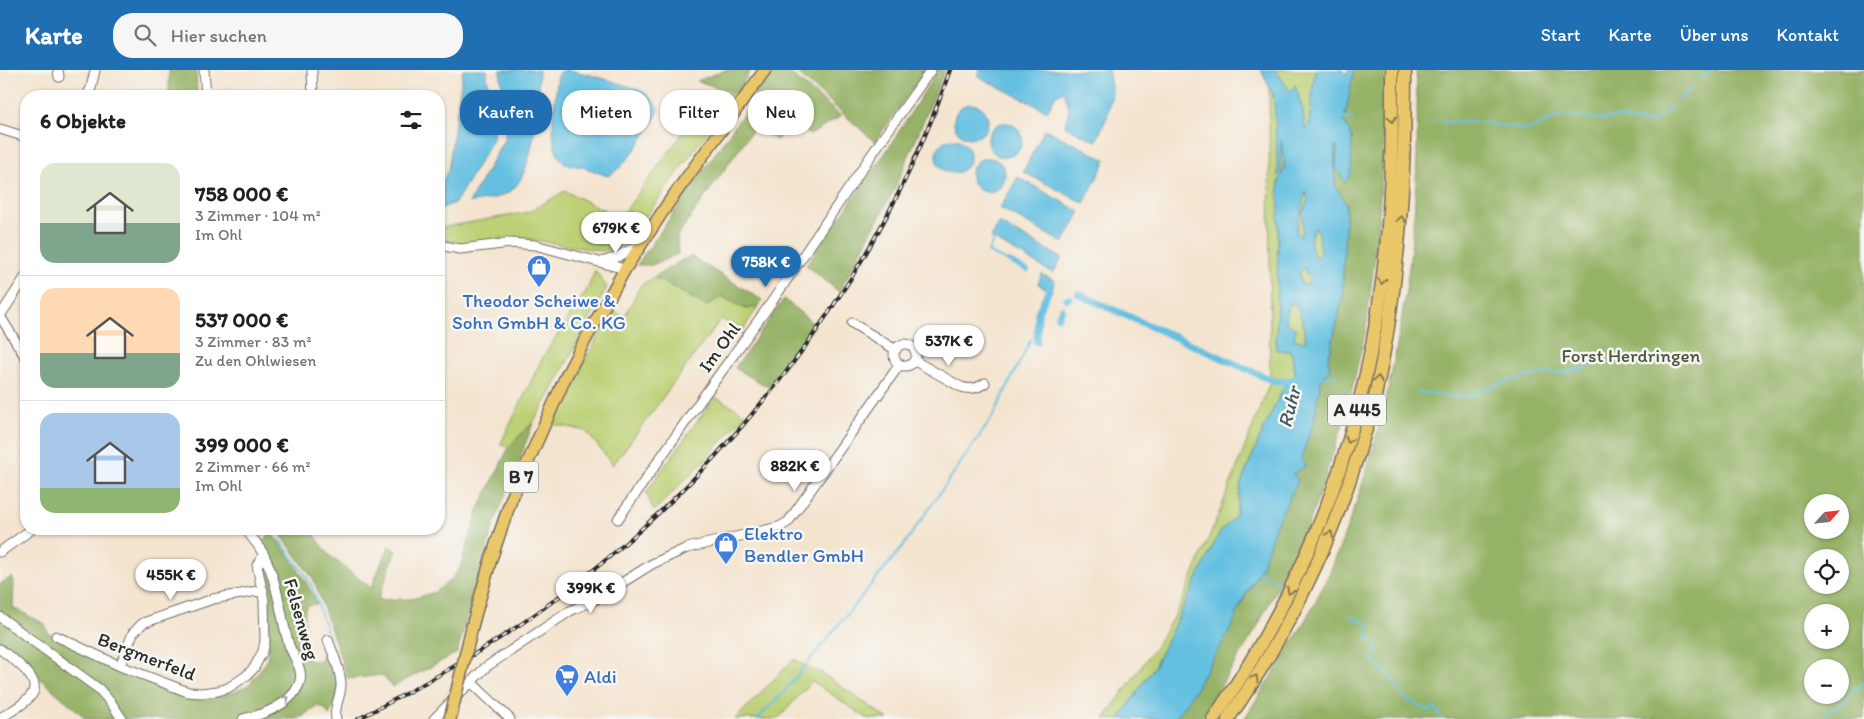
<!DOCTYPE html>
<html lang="de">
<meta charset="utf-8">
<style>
:root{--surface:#fff;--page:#f6f6f6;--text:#202124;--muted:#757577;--line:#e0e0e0;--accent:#1f6fb2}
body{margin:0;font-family:Itim,sans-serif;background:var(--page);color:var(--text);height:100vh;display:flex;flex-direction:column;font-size:19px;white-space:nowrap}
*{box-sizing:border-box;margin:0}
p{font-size:16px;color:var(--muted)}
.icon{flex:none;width:28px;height:28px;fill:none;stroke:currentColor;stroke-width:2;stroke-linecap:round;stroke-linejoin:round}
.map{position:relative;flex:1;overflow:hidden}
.panel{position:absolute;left:20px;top:20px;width:425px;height:445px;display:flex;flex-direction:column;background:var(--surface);border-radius:20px;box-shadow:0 1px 4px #0004}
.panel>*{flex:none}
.hud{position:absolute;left:460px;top:20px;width:475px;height:45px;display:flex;gap:10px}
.needle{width:32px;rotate:63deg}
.controls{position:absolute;left:1804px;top:424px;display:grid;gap:10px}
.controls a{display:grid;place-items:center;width:45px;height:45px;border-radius:50%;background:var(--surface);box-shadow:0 1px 4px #0004;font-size:25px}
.price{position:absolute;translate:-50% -42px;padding:0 11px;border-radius:18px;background:#fff;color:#222;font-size:16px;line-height:32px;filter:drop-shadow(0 1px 2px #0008)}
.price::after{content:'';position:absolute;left:50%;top:30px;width:15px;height:11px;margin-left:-8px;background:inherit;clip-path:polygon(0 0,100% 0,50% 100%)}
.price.selected{background:var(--accent);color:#fff}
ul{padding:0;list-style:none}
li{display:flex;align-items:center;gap:15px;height:125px;padding:0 20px}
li+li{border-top:1px solid var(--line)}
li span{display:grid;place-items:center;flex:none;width:140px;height:100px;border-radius:15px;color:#555}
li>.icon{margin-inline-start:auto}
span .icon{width:60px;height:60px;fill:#fffc;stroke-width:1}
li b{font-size:21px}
h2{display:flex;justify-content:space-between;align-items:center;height:60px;padding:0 20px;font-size:21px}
.pill{padding:0 18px;border-radius:20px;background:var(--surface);box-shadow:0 1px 4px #0004;font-size:18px;line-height:45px}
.pill.selected{background:var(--accent);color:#fff}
header{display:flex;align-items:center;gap:30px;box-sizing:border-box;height:70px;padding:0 25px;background:var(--accent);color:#fff}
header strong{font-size:24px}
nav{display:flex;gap:28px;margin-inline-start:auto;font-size:18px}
.search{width:350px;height:45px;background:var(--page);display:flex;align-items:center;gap:12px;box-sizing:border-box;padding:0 18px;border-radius:20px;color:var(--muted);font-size:19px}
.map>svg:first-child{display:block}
.green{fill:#bcd074;stroke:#747e50}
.forest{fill:#95b266;stroke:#606e48;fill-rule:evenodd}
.water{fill:#63c0e1;stroke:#477686;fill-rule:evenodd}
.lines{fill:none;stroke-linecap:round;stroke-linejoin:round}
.stream{stroke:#63c0e1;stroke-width:2}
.canal{stroke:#63c0e1;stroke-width:7}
.minor-casing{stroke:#716c64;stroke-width:11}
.major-casing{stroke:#716c64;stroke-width:14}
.highway-casing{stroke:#716c64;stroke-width:15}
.minor{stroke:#fff;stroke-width:9}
.major{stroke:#eac769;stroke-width:11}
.highway{stroke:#eac769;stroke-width:12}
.rail-casing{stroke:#2b2b2b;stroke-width:4}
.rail{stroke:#f6f6f2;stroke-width:2;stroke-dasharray:5.5;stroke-linecap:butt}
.major-bridge-casing{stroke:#716c64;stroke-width:14;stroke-linecap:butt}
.major-bridge{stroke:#eac769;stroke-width:11}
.oneway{stroke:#8a794a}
.oneway2{stroke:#a0a0a0}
.labels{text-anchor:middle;stroke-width:5;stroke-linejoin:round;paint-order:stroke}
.shield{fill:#f6f6f2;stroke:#686867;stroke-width:1}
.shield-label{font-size:18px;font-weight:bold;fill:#2b2b2b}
.shop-label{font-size:19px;fill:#366cbe;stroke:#f6f6f2;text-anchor:start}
.street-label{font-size:19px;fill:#2b2b2b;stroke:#f6f6f2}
.park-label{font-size:19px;fill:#4f543d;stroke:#f6f6f2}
.water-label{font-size:20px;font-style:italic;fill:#3c5862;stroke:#f6f6f2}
</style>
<header>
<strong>Karte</strong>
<div class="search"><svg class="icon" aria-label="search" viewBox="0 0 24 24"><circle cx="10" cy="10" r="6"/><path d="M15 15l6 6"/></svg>Hier suchen</div>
<nav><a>Start</a><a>Karte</a><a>Über uns</a><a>Kontakt</a></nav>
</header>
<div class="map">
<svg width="1864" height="649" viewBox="0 0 1864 649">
<rect width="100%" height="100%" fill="#f6f6f2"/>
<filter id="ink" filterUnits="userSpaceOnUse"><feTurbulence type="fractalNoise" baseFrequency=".02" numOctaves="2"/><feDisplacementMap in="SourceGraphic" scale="10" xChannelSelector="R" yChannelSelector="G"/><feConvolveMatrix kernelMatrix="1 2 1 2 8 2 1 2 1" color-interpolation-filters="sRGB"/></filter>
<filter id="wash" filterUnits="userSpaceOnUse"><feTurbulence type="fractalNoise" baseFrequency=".0096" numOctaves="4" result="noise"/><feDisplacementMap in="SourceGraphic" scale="20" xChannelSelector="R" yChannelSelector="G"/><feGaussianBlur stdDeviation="1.12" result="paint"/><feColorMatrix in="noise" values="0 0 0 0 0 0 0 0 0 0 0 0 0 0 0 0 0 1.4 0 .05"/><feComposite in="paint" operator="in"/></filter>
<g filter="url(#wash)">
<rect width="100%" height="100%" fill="#f4e4cf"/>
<path class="green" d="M 1275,0 L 1315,0 L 1309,54 L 1305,61 L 1303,41 L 1295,16 L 1291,22 Z
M 1269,16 C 1277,34 1285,75 1284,96 C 1284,101 1281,106 1279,111 L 1276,280 L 1291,281 L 1296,308 L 1264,358 L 1241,413 L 1236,445 L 1220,462 L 1155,595 L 1120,649 L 1104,649 L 1156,576 L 1180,536 L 1220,441 L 1270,312 Z
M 715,20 L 734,25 L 631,167 L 618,178 L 602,181 L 514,167 L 463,174 L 439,169 L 439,158 L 529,142 L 565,121 L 620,148 Z
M 1306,120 L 1308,130 L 1302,144 L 1303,147 L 1302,165 L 1300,167 L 1296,161 Z
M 1315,158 L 1319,160 L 1320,183 L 1317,189 C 1310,181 1308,167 1315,158 Z
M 1304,198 L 1310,209 L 1308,215 L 1301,214 L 1299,201 Z
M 595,200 L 607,217 L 549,326 L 534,351 L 509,377 L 500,375 L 543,287 L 588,218 Z
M 654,207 L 707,236 L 721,226 L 746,239 L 758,236 L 743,260 L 721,249 L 613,395 L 586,361 L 552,354 L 611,241 L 625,246 L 640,216 Z
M 1295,233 C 1303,247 1303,257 1306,271 L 1294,270 L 1286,253 L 1288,234 Z
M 715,327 L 746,344 L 705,390 L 654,441 L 646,422 Z
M 794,589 L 809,598 L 820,602 L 888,649 L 868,649 L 812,611 L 778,649 L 735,649 Z"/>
<path class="forest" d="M 169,0 L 196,0 L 197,26 L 169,26 Z
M 725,0 L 751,0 L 736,23 L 697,11 Z
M 774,0 L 786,0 L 841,46 L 810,65 L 791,52 L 777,70 L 755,57 L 677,166 L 678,184 L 652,195 L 637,195 Z
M 794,0 L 925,0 L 875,72 Z
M 936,0 L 945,0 L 895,118 L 839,222 L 806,195 L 886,82 L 935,5 Z
M 1354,0 L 1384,0 L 1386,31 L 1378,160 L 1366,258 L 1346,345 L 1307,459 L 1255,561 L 1200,649 L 1175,649 L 1198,615 L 1262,496 L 1276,454 L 1298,411 L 1293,404 L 1301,388 L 1314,350 L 1321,308 L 1330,300 L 1328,287 L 1331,279 L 1342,229 L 1346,134 L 1335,115 L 1335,73 L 1337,78 L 1336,98 L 1346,112 L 1352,67 L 1344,52 Z
M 1416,0 L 1864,0 L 1864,649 L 1244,649 C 1275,600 1308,552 1331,499 C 1396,343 1424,168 1416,0 ZM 1812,432 L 1840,432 L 1840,460 L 1812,460 ZM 1812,488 L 1840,488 L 1840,515 L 1812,515 ZM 1812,542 L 1840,542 L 1840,570 L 1812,570 ZM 1812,598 L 1840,598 L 1840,625 L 1812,625 Z
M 692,187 L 762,230 L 758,236 L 746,239 L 721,226 L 707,236 L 654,207 L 684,189 Z
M 784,229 L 815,255 L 768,317 L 735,298 Z
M 534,351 L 493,457 L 457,583 L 392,617 L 382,605 L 348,609 L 314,510 L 277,459 L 310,459 L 330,486 L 371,518 L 389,476 L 396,480 L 378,530 L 412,529 L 435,522 L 451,510 L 460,498 L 478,441 L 509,377 Z
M 270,462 C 289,483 305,508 317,534 L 309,535 L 305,539 L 304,557 L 309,591 L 320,590 L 324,581 L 328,580 L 340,614 L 334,636 L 329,645 L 324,638 L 318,636 L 298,649 L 85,649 L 81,644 L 0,574 L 0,514 L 12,507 L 14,512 L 13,538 L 45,554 L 48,563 L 127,603 L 177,622 L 196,628 L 216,627 L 235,622 L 250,614 L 266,592 L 269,579 L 267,516 L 263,492 L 265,479 L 263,474 Z"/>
<path class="water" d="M 463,0 L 487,0 L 489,32 L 494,54 L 493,69 L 455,133 L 439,139 L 439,120 L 448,100 Z
M 500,0 L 539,0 C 538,28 535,100 513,119 C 502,129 483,130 469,133 L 505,68 L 506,52 Z
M 565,0 C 576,0 636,17 645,23 C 652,28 656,34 659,41 C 647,61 629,95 608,106 L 583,97 L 564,94 C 560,88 556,83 555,76 C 550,54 556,27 558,4 Z
M 979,0 L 1108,0 L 1112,22 L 1107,47 L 1096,71 L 1065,56 L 1069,38 L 1064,21 L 1056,25 L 1047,41 L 977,6 Z
M 1261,0 L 1275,0 L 1291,22 L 1295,15 L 1303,41 L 1305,60 L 1309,54 L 1315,0 L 1342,0 L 1346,4 L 1348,0 L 1354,0 L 1344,52 L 1352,67 L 1351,103 L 1346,113 L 1336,98 L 1337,78 L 1335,75 L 1335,115 L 1346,134 L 1342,229 L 1331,279 L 1328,287 L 1330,300 L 1321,308 L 1314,350 L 1301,388 L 1305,396 L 1293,404 L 1298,411 L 1276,454 L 1262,496 L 1244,527 L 1230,560 L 1209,594 L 1198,615 L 1175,649 L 1120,649 L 1155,595 L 1220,462 L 1236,445 L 1241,413 L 1264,358 L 1284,316 L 1296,308 L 1291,281 L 1276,280 L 1279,111 L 1285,98 L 1281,70 L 1281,103 L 1278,106 L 1274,31 L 1273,25 ZM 1306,121 L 1308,130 L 1302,144 L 1303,147 L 1302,164 L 1300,166 L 1296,161 ZM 1315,158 L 1319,161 L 1320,183 L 1317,189 C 1310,181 1308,167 1315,158 ZM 1304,198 L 1310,209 L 1308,215 L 1301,214 L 1299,202 ZM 1289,234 L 1296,234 C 1302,246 1304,258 1306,271 L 1294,270 L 1296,259 L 1286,253 Z
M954 51a17 17 0 1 1 34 0a17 17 0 1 1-34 0Z
M988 70a17 17 0 1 1 34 0a17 17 0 1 1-34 0Z
M 1045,59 L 1106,90 L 1084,133 L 1023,102 Z
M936 86a17 17 0 1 1 34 0a17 17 0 1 1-34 0Z
M971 105a17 17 0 1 1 34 0a17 17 0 1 1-34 0Z
M 1018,107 L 1080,142 L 1063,173 L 1000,138 Z
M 999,153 L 1062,188 L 1053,203 L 991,168 Z
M 1042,204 L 1055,211 L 1051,222 L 1038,214 Z"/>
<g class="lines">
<path class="stream" d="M 1699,8 L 1713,0
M 1679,30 L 1692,17
M 1343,49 L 1353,48
M 1432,52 L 1434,52
M 1442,52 L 1482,52 L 1527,60 L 1563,45 L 1601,49 L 1617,47 L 1650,53 L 1672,37
M 994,170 L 988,182 L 1028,202
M 1006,191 L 1009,190 L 1029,200
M 1320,308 L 1337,306
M 1418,322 L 1450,326 L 1469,326 L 1489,317 L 1528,306 L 1545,303 L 1570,302 L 1588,296 L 1600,289 L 1619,291
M 279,469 L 304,503 L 312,517 L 329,568
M 1257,501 L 1270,508
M 1274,510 L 1279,512
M 1351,547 L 1367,553 L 1369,556 L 1368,568 L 1372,571 L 1378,582 L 1371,588 L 1390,607 L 1404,627 L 1410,632 L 1415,631 L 1416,635 L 1430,641 L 1434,637 L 1442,649
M 330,584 L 329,586 L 335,613
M 757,649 L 782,624 L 903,476 L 992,348 L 1031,269
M 1819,649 L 1842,633 L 1864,611"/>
<path class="canal" d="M 1078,224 L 1276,312 L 1297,309
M 1067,229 L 1069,228
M 1058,247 L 1062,239
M 1037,272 L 1038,242 L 1049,220"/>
</g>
</g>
<g filter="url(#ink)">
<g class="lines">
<defs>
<path id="minor" d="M 58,0 L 59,7
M 204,0 L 206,26
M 312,0 L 313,26
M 87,26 L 91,18 L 95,0
M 0,59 L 26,67
M 439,175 L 460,179 L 511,173 L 535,175 L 625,199
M 601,192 L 615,188 L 639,175
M 0,246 L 26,288
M 0,246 L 26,206
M 852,253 L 896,280
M894 285a11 11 0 1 1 22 0a11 11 0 1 1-22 0Z
M 915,291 L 961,317 C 970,320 977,319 985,313
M 618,449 L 698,334 L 771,233 L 885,65 L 931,0
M 0,482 L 32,459
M 0,547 L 99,619 L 112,634 L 122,649
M 56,566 L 120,596 L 188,622 L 201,623 L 218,621 L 228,618 L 246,606 L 254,598 L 263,581 L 265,571 L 264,530 L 257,495 L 264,485
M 328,570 C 333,584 340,598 341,613 C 342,626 333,636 336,649
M 0,579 C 12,589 46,610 30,627 C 22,636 10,642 0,648
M 120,596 L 133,563 L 143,553 L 213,529 L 263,520
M 471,612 L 510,649
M 243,649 C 262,645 291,635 299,614 C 305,602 293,586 289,575 C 281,548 279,520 268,494 C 263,480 254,470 245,459
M 434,649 L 486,597 L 570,541 L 596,529 L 652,494 L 687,478 L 779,457 L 788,452 L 900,294"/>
<path id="major" d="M 474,549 L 491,489 L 511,430 L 566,306 L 584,272 L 625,199 L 669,132 L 765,0"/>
<path id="highway" d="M 1213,649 C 1313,506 1369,352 1386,178 C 1392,119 1392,59 1392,0
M 1228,649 C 1285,568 1328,480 1358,385 C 1363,367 1370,349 1374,331 C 1399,220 1405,113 1405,0"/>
</defs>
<use href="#minor" class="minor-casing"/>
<use href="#major" class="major-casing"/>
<use href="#highway" class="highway-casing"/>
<use href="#minor" class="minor"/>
<use href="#major" class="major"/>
<use href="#highway" class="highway"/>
<defs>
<path id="rail" d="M 358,649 C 421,616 483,582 541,540 C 724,409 877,214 950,0"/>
</defs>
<use href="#rail" class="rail-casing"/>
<use href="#rail" class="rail"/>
<defs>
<path id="major-bridge" d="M 450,649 L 474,549"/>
</defs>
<use href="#major-bridge" class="major-bridge-casing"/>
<use href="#major-bridge" class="major-bridge"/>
</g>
<defs><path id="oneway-chevron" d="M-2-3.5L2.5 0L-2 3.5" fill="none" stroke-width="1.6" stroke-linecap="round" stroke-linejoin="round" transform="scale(1.25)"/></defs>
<g class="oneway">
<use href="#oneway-chevron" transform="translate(1392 49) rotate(90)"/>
<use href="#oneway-chevron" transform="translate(1401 149) rotate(-86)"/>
<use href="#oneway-chevron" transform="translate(1382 211) rotate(97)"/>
<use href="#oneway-chevron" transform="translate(1378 309) rotate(-79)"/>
<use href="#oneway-chevron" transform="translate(1349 370) rotate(107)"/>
<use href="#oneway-chevron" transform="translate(1330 464) rotate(-67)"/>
<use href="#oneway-chevron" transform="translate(1290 521) rotate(116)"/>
<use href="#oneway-chevron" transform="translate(1255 608) rotate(-59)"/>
</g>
<use class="oneway2" href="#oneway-chevron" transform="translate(286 629) rotate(-39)"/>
</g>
<defs>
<symbol id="shop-pin" viewBox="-11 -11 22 30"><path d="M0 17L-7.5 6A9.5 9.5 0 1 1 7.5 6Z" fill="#3f7fe0" stroke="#f6f6f2"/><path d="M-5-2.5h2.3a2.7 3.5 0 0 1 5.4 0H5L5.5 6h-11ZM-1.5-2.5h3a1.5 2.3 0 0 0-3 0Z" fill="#fff"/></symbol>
<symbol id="supermarket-pin" viewBox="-11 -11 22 30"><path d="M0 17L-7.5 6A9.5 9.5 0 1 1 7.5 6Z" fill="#3f7fe0" stroke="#f6f6f2"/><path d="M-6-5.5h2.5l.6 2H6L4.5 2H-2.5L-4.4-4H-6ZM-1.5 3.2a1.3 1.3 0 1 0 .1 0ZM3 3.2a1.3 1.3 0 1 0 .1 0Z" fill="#fff"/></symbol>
</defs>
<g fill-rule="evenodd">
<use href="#shop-pin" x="525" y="183" width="28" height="38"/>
<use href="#shop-pin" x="712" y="460" width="28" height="38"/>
<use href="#supermarket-pin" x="553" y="592" width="28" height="38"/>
</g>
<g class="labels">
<g class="shield">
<rect x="1328" y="324.5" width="58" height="31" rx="4"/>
<rect x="503.5" y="391.5" width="35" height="31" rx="4"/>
</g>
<g class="shield-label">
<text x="1357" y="346">A 445</text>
<text x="521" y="413">B 7</text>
</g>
<g class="shop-label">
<text x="539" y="237" text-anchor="middle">Theodor Scheiwe &amp;<tspan x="539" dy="22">Sohn GmbH &amp; Co. KG</tspan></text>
<text x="744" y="470">Elektro<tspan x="744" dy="22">Bendler GmbH</tspan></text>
<text x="584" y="613">Aldi</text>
</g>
<g class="street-label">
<text transform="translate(719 277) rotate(-54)" y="7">Im Ohl</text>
<text transform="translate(302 549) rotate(74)" y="7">Felsenweg</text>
<text transform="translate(147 586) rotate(21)" y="7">Bergmerfeld</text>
</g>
<g class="park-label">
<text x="1631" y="292">Forst Herdringen</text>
</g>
<g class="water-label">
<text transform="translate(1289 337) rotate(-76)" y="7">Ruhr</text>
</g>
</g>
</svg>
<div class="controls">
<a><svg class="needle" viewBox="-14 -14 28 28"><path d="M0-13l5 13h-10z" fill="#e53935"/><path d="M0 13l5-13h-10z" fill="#757577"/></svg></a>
<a><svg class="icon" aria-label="locate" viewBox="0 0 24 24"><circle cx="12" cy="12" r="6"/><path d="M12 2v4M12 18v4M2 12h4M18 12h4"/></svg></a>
<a>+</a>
<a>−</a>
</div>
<b class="price" style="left:616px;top:184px">679K €</b>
<b class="price selected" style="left:766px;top:218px">758K €</b>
<b class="price" style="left:949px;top:297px">537K €</b>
<b class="price" style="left:795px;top:422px">882K €</b>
<b class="price" style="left:171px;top:531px">455K €</b>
<b class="price" style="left:591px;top:544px">399K €</b>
<div class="hud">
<a class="pill selected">Kaufen</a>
<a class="pill">Mieten</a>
<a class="pill">Filter</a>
<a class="pill">Neu</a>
</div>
<section class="panel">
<h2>6 Objekte<svg class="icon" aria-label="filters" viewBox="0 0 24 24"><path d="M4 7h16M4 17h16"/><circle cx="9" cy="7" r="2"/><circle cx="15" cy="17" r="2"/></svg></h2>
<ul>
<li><span style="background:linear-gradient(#dfe7d0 60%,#7fa58c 0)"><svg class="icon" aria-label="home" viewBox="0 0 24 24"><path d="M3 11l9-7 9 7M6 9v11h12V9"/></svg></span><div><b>758 000 €</b><p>3 Zimmer · 104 m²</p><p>Im Ohl</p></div></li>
<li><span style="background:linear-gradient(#ffd9b3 65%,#7fa58c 0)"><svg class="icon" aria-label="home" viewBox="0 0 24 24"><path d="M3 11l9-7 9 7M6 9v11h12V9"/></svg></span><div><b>537 000 €</b><p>3 Zimmer · 83 m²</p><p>Zu den Ohlwiesen</p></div></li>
<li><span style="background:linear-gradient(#a9c7e8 75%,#8fb573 0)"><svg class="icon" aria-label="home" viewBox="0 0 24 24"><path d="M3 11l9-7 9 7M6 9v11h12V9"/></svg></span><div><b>399 000 €</b><p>2 Zimmer · 66 m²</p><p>Im Ohl</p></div></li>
</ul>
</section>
</div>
